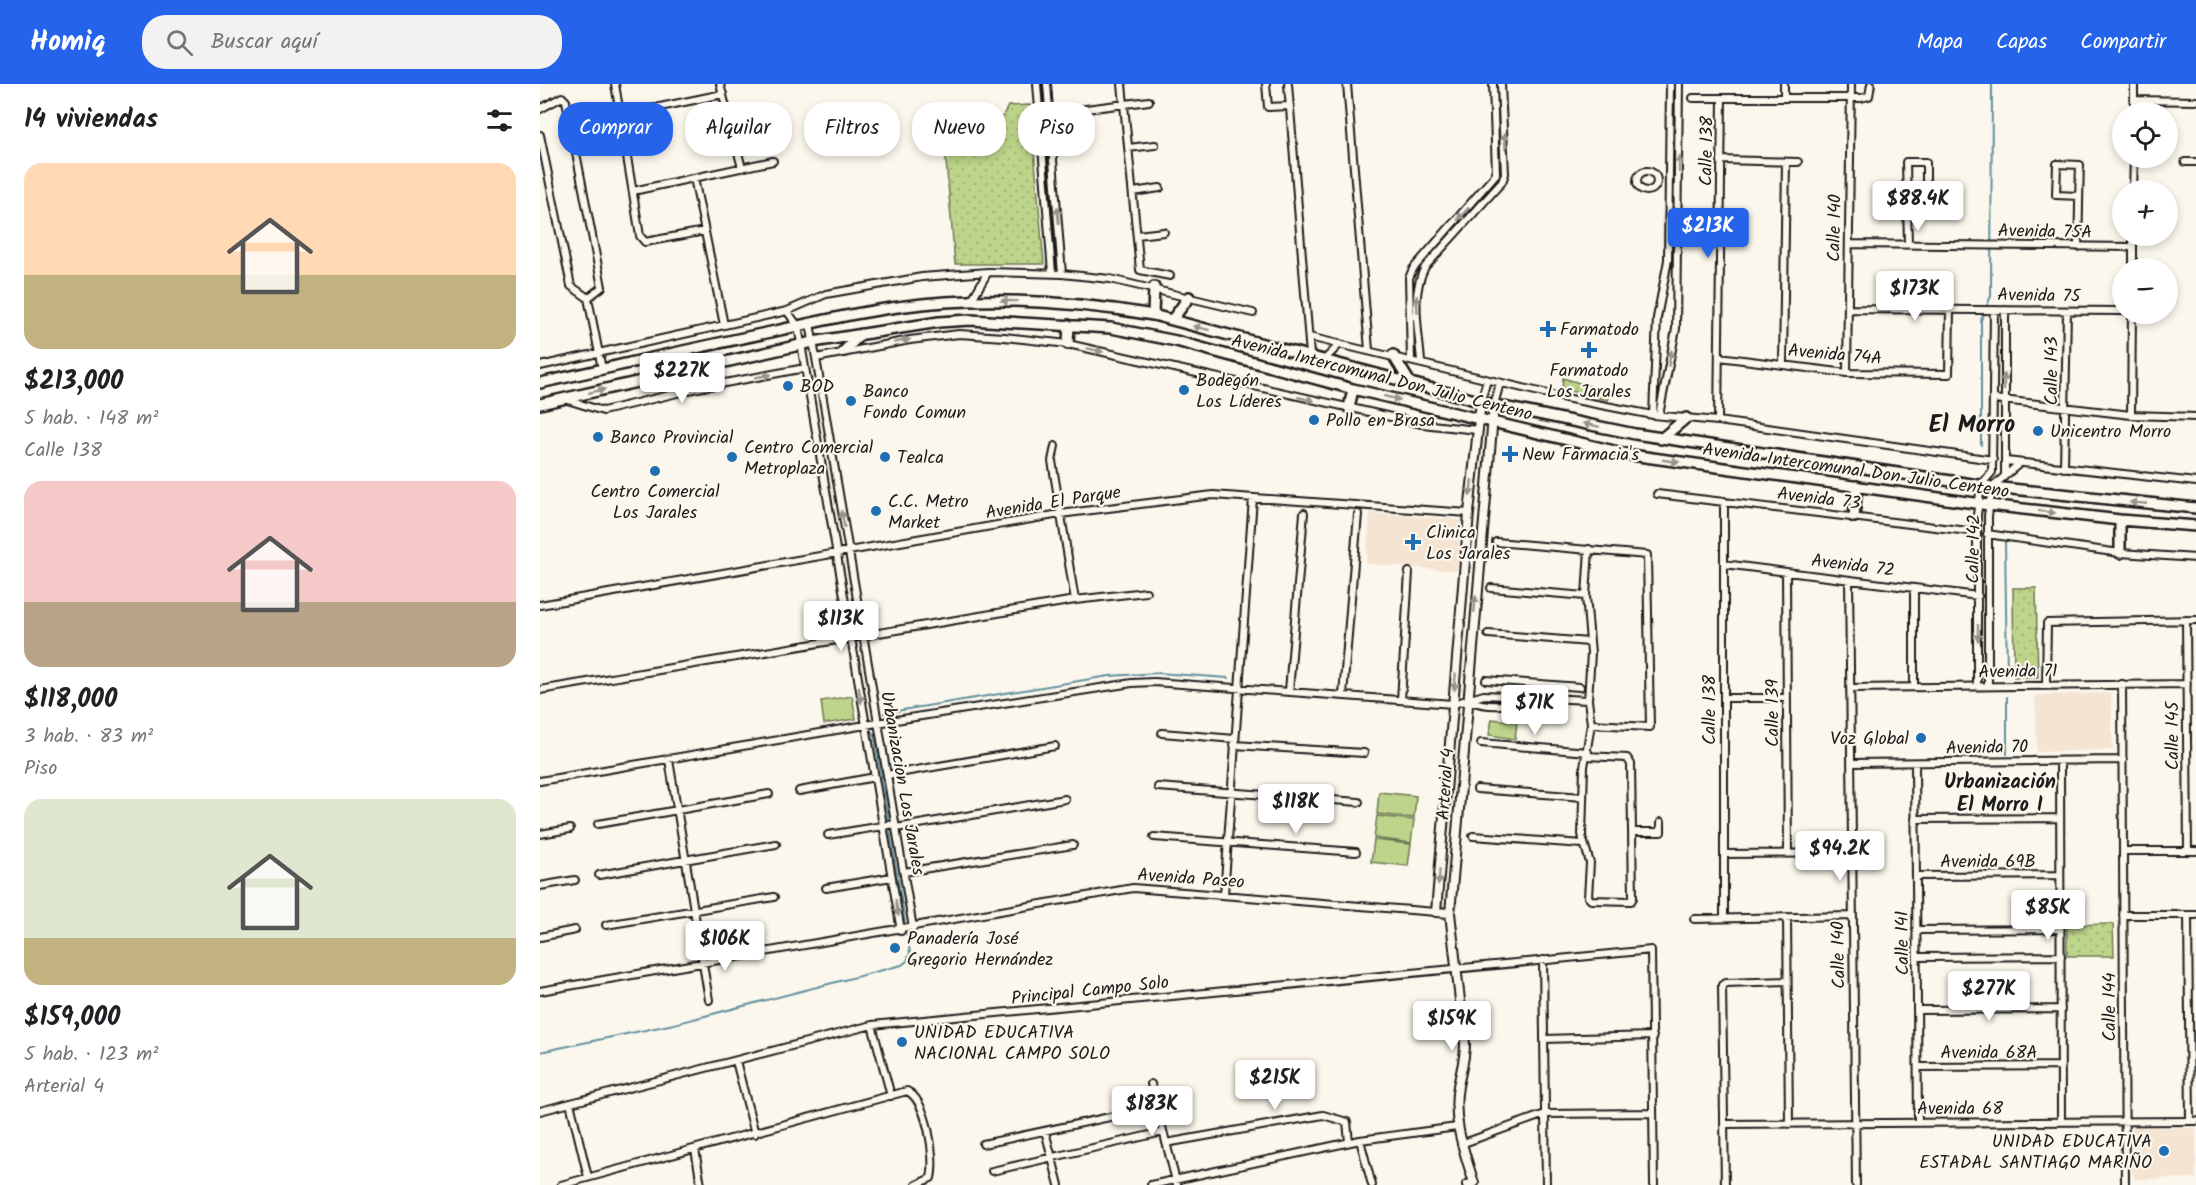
<!DOCTYPE html>
<html lang="es">
<meta charset="utf-8">
<style>
:root{--surface:#fff;--page:#f2f2f2;--text:#202124;--muted:#757577;--accent:#2563eb}
body{margin:0;font-family:Kalam,sans-serif;background:var(--page);color:var(--text);height:100vh;display:flex;flex-direction:column;font-size:22px;white-space:nowrap}
*{box-sizing:border-box;margin:0}
p{font-size:20px;color:var(--muted)}
.icon{flex:none;width:33px;height:33px;fill:none;stroke:currentColor;stroke-width:2;stroke-linecap:round;stroke-linejoin:round}
.map{position:relative;flex:1;overflow:hidden}
.panel{display:flex;flex-direction:column;background:var(--surface);width:540px}
.panel>*{flex:none}
.hud{position:absolute;left:18px;top:18px;width:570px;height:54px;display:flex;gap:12px}
.fabs{position:absolute;left:1572px;top:18px;display:grid;gap:12px}
.fabs a{display:grid;place-items:center;width:66px;height:66px;border-radius:50%;background:var(--surface);box-shadow:0 3px 9px #0003;font-size:30px}
.price{position:absolute;translate:-50% -51px;padding:0 14px;border-radius:6px;background:#fff;color:#222;font-size:20px;line-height:39px;filter:drop-shadow(0 2px 3px #0008)}
.price::after{content:'';position:absolute;left:50%;top:36px;width:18px;height:14px;margin-left:-9px;background:inherit;clip-path:polygon(0 0,100% 0,50% 100%)}
.price.active{background:var(--accent);color:#fff}
ul{padding:0;list-style:none}
li{display:grid;align-content:center;gap:12px;height:318px;padding:0 24px}
li span{display:grid;place-items:center;height:186px;border-radius:18px;color:#555}
li>.icon{margin-inline-start:auto}
span .icon{width:108px;height:108px;fill:#fffc;stroke-width:1}
li b{font-size:26px}
h2{display:flex;justify-content:space-between;align-items:center;height:72px;padding:0 24px;font-size:26px}
.chip{padding:0 21px;border-radius:24px;background:var(--surface);box-shadow:0 3px 9px #0003;font-size:21px;line-height:54px}
.chip.active{background:var(--accent);color:#fff}
header{display:flex;align-items:center;gap:36px;box-sizing:border-box;height:84px;padding:0 30px;background:var(--accent);color:#fff}
header strong{font-size:28px}
nav{display:flex;gap:33px;margin-inline-start:auto;font-size:21px}
.search{width:420px;height:54px;background:var(--page);display:flex;align-items:center;gap:15px;box-sizing:border-box;padding:0 21px;border-radius:24px;color:var(--muted);font-size:22px}
main{display:flex;flex:1;min-height:0}
.map>svg:first-child{display:block}
.built{fill:#f5e4d2}
.grass{fill:url(#grass-dots);stroke:#6c7853;stroke-width:1.5}
.garden{fill:#bdd48a;stroke:#6c7853;stroke-width:1.5}
.lines{fill:none;stroke-linecap:round;stroke-linejoin:round}
.stream{stroke:#63909e;stroke-width:2}
.minor-casing{stroke:#1c1c1c;stroke-width:10}
.tertiary-casing{stroke:#1c1c1c;stroke-width:12}
.primary-casing{stroke:#1c1c1c;stroke-width:14}
.minor{stroke:#fbf7ec;stroke-width:6}
.tertiary{stroke:#fbf7ec;stroke-width:8}
.primary{stroke:#fbf7ec;stroke-width:9}
.oneway{fill:#97948e}
.poi-dot{fill:#1f6fb2;stroke:#fbf7ec;stroke-width:2}
.labels{text-anchor:middle;stroke-width:4.5;stroke-linejoin:round;paint-order:stroke}
.street-label{font-size:18px;fill:#1c1c1c;stroke:#fbf7ec}
.poi-label{font-size:18px;fill:#1c1c1c;stroke:#fbf7ec;text-anchor:start}
.neighbourhood-label{font-size:20px;font-weight:bold;fill:#1c1c1c;stroke:#fbf7ec}
.district-label{font-size:24px;font-weight:bold;fill:#1c1c1c;stroke:#fbf7ec}
</style>
<header>
<strong>Homiq</strong>
<div class="search"><svg class="icon" aria-label="search" viewBox="0 0 24 24"><circle cx="10" cy="10" r="6"/><path d="M15 15l6 6"/></svg>Buscar aquí</div>
<nav><a>Mapa</a><a>Capas</a><a>Compartir</a></nav>
</header>
<main>
<section class="panel">
<h2>14 viviendas<svg class="icon" aria-label="filters" viewBox="0 0 24 24"><path d="M4 7h16M4 17h16"/><circle cx="9" cy="7" r="2"/><circle cx="15" cy="17" r="2"/></svg></h2>
<ul>
<li><span style="background:linear-gradient(#ffd9b3 60%,#c2b280 0)"><svg class="icon" aria-label="home" viewBox="0 0 24 24"><path d="M3 11l9-7 9 7M6 9v11h12V9"/></svg></span><div><b>$213,000</b><p>5 hab. · 148 m²</p><p>Calle 138</p></div></li>
<li><span style="background:linear-gradient(#f6c9c9 65%,#b9a48a 0)"><svg class="icon" aria-label="home" viewBox="0 0 24 24"><path d="M3 11l9-7 9 7M6 9v11h12V9"/></svg></span><div><b>$118,000</b><p>3 hab. · 83 m²</p><p>Piso</p></div></li>
<li><span style="background:linear-gradient(#dfe7d0 75%,#c2b280 0)"><svg class="icon" aria-label="home" viewBox="0 0 24 24"><path d="M3 11l9-7 9 7M6 9v11h12V9"/></svg></span><div><b>$159,000</b><p>5 hab. · 123 m²</p><p>Arterial 4</p></div></li>
</ul>
</section>
<div class="map">
<svg width="1656" height="1101" viewBox="0 0 1656 1101">
<defs>
<pattern id="grass-dots" width="8" height="8" patternUnits="userSpaceOnUse" patternTransform="scale(1.5)"><rect width="8" height="8" fill="#bdd48a"/><path d="M2 2h.1M6 6h.1" fill="none" stroke="#a2b576" stroke-width="1.8" stroke-linecap="round"/></pattern>
</defs>
<rect width="100%" height="100%" fill="#fbf7ec"/>
<filter id="ink" filterUnits="userSpaceOnUse"><feTurbulence type="fractalNoise" baseFrequency=".0167" numOctaves="2"/><feDisplacementMap in="SourceGraphic" scale="12" xChannelSelector="R" yChannelSelector="G"/><feConvolveMatrix kernelMatrix="1 2 1 2 8 2 1 2 1" color-interpolation-filters="sRGB"/></filter>
<g filter="url(#ink)">
<path class="built" d="M 830,429 L 921,436 L 917,487 L 826,480 Z
M 1571,609 L 1573,666 L 1497,668 L 1495,611 Z
M 1592,1043 L 1656,1044 L 1656,1094 L 1595,1095 L 1592,1089 Z"/>
<path class="grass" d="M 490,21 L 504,180 L 415,180 L 403,42 L 460,37 L 468,22 Z
M 1023,294 L 1069,308 L 1068,316 L 1022,305 Z
M 1473,504 L 1496,504 L 1498,593 L 1474,593 Z
M 1573,840 L 1574,872 L 1527,872 L 1527,841 Z"/>
<path class="garden" d="M 312,612 L 316,635 L 284,640 L 281,617 Z
M 952,635 L 977,638 L 975,655 L 949,651 Z
M 839,708 L 876,712 L 874,734 L 837,730 Z
M 837,732 L 874,736 L 871,759 L 834,754 Z
M 834,756 L 871,760 L 868,782 L 831,778 Z"/>
<g class="lines">
<path class="stream" d="M 1441,361 L 1441,236 L 1451,212 L 1452,0
M 1465,457 L 1467,591
M 1467,613 L 1467,670
M 344,629 L 569,592 L 618,589 L 688,594
M 0,968 L 134,940 L 362,881 L 367,877 L 370,869 L 334,649"/>
<defs>
<path id="minor" d="M 75,0 L 100,152 L 105,158 L 165,147
M 180,0 L 202,84
M 497,0 L 512,189
M 507,0 L 522,190
M 582,0 L 600,186 L 630,192
M 726,0 L 728,23 L 750,22
M 748,0 L 770,271
M 807,0 L 829,266
M 1153,14 L 1321,14 L 1329,12 L 1331,0
M 1244,14 L 1244,0
M 1594,16 L 1656,17
M 0,25 L 22,13 L 26,17 L 62,203 L 48,214
M 530,27 L 609,17
M 1594,28 L 1594,0
M 81,31 L 183,10
M 0,51 L 31,202 L 48,214 L 62,285
M 588,64 L 615,61
M 1181,76 L 1258,78
M 1645,78 L 1656,78
M1097 97a10 10 0 1 1 20 0a10 10 0 1 1-20 0Z
M 154,94 L 184,241
M 1367,106 L 1386,105 L 1386,78 L 1366,78 L 1368,160
M 1593,106 L 1594,74
M 93,107 L 233,77
M 593,108 L 620,104
M 597,151 L 624,148
M 1309,160 L 1593,163
M 1538,163 C 1539,135 1539,108 1540,81 L 1517,80 L 1516,111 L 1539,112
M 1593,184 L 1593,152
M 431,217 L 448,188 L 522,190 L 570,195 L 713,229
M 1308,225 L 1582,227
M 1465,226 L 1465,390
M 247,227 L 258,242 L 361,847
M 270,239 L 373,844
M 769,253 L 1025,314 L 1113,331 L 1178,337 L 1453,376
M 1179,273 L 1307,289 L 1409,290 L 1410,226
M 276,274 L 370,256 L 419,250 L 464,253 L 528,260 L 882,340 L 937,346
M 785,275 L 800,260
M 871,276 L 869,194 L 873,185 L 956,90 L 953,0
M 881,278 C 879,247 870,211 885,183 L 962,98 L 965,90 L 961,0
M 1243,280 L 1246,78
M 0,282 L 247,227 L 286,210 L 382,193 L 448,188
M 1307,289 L 1311,0
M 24,315 L 63,327 L 158,304 L 265,284
M 1454,315 L 1591,331 L 1656,333
M 941,317 L 947,296
M 954,321 L 960,299
M 1113,331 L 1117,234 L 1128,176 L 1130,0
M 1119,331 L 1136,245 L 1139,0
M 1591,331 L 1592,230
M 1178,337 L 1182,14
M 515,362 L 512,377 L 535,516
M 1466,377 L 1656,398
M 1524,384 L 1527,227
M 1117,410 L 1437,448
M 1184,417 L 1184,834
M 1447,450 L 1580,469 L 1656,474
M 956,458 L 1107,471 L 1110,643 L 1051,640
M 1184,480 L 1438,512
M 1246,488 L 1248,769
M 1309,496 L 1316,1101
M 951,504 L 1046,512
M 0,521 L 520,430 L 673,411 L 929,429
M 1646,536 L 1648,767
M 948,550 L 1049,558
M 946,596 L 1040,603
M 1582,600 L 1585,1101
M 1506,601 L 1507,539 L 1656,536
M 1437,602 L 1437,431 L 1441,401 L 1452,388 L 1454,226
M 1448,602 L 1448,432 L 1452,403 L 1480,379
M 1374,603 L 1374,504
M 1310,604 L 1647,600
M 0,606 L 535,516 L 606,508
M 749,607 L 764,429
M 803,611 L 818,430
M 1184,614 L 1247,614
M 861,616 L 869,488
M 927,616 C 949,624 969,623 990,614
M 622,649 L 695,655
M 941,659 L 1048,668
M 694,661 L 824,669
M 1047,672 L 1087,674 L 1091,680 L 1093,814 L 1091,817 L 1051,816 L 1048,813 L 1050,779 L 1042,752 L 1044,683 L 1051,640 L 1048,616 L 1051,569 L 1046,512 L 1049,465
M 129,676 L 169,916
M 1520,677 L 1521,1038
M 1311,679 L 1583,676
M 1375,679 L 1378,1039
M 347,691 L 515,662
M 0,697 L 337,639 L 592,599 L 614,598 L 913,620 L 944,611 L 1048,616
M 618,703 L 819,718
M 937,705 L 1043,713
M 259,707 L 335,693
M 1375,735 L 1520,734
M 58,740 L 229,710
M 356,744 L 525,715
M 1093,748 L 1121,748 L 1121,738
M 0,750 L 30,745
M 288,751 L 355,740
M 933,752 L 1043,760
M 614,753 L 816,768
M 1583,767 L 1656,767
M 1184,770 L 1312,769
M 364,788 L 533,761
M 59,791 L 236,760
M 1376,792 L 1520,791
M 0,802 L 35,796
M 286,804 L 352,793
M 684,811 L 713,414
M 1583,831 L 1656,831
M 1648,831 L 1650,1037
M 1247,833 L 1249,1040
M 1154,835 L 1313,832
M 66,841 L 234,813
M 1376,846 L 1520,845
M 0,853 L 35,846
M 1377,873 L 1521,872
M 1003,876 L 1006,1101
M 0,907 L 593,804 L 896,828
M 1377,926 L 1521,925
M 332,941 L 351,1012
M 1004,955 L 1113,952
M 196,977 L 215,1050
M 1378,983 L 1521,982
M 611,1000 L 637,1101
M 30,1019 L 48,1093
M 0,1027 L 332,941 L 1111,866 L 1114,1101
M 1185,1040 L 1656,1037
M 505,1047 L 519,1101
M 820,1056 L 832,1101
M 626,1059 L 783,1031 L 807,1038 L 809,1058
M 443,1060 L 617,1023
M 921,1060 L 1005,1030 L 1113,1029
M 155,1065 L 161,1101
M 452,1087 L 623,1048
M 21,1101 L 367,1007 C 387,1016 396,1074 391,1094 L 376,1101
M 611,1101 L 820,1056 L 917,1043
M 1185,1101 L 1182,901 L 1186,899 L 1247,897"/>
<path id="tertiary" d="M 910,829 L 896,828 L 929,429 L 941,317
M 927,1101 L 934,1099 C 924,1067 912,1036 918,1002 C 921,987 925,975 925,960 L 910,829 L 954,321"/>
<path id="primary" d="M 613,231 L 614,203
M 632,236 L 649,213
M 528,260 L 529,241
M 304,267 L 321,250
M 853,271 L 869,297
M 0,299 C 77,282 154,264 231,248 C 288,235 346,222 405,218 C 475,214 544,219 613,231 L 954,321 L 1095,350 L 1452,403 L 1656,424
M 0,320 L 273,258 L 399,238 L 430,236 L 571,244 L 636,257 L 813,305 L 1091,371 L 1449,421 L 1580,436 L 1656,442
M 809,324 L 813,305
M 1121,355 L 1146,334
M 1314,433 L 1317,402
M 1580,469 L 1580,436"/>
</defs>
<use href="#minor" class="minor-casing"/>
<use href="#tertiary" class="tertiary-casing"/>
<use href="#primary" class="primary-casing"/>
<use href="#minor" class="minor"/>
<use href="#tertiary" class="tertiary"/>
<use href="#primary" class="primary"/>
</g>
<defs><path id="oneway-solid" d="M-6-.8H1V-3.2L6.5 0L1 3.2V.8H-6Z" transform="scale(1.5)"/></defs>
<g class="oneway">
<use href="#oneway-solid" transform="translate(965 57) rotate(-93)"/>
<use href="#oneway-solid" transform="translate(1139 80) rotate(-90)"/>
<use href="#oneway-solid" transform="translate(923 130) rotate(132)"/>
<use href="#oneway-solid" transform="translate(518 131) rotate(-95)"/>
<use href="#oneway-solid" transform="translate(469 217) rotate(-179)"/>
<use href="#oneway-solid" transform="translate(877 220) rotate(-93)"/>
<use href="#oneway-solid" transform="translate(661 244) rotate(-166)"/>
<use href="#oneway-solid" transform="translate(362 257) rotate(-10)"/>
<use href="#oneway-solid" transform="translate(555 266) rotate(13)"/>
<use href="#oneway-solid" transform="translate(1130 274) rotate(-79)"/>
<use href="#oneway-solid" transform="translate(223 292) rotate(-10)"/>
<use href="#oneway-solid" transform="translate(1464 298) rotate(-90)"/>
<use href="#oneway-solid" transform="translate(57 307) rotate(-13)"/>
<use href="#oneway-solid" transform="translate(852 314) rotate(14)"/>
<use href="#oneway-solid" transform="translate(766 315) rotate(13)"/>
<use href="#oneway-solid" transform="translate(1051 341) rotate(-168)"/>
<use href="#oneway-solid" transform="translate(1131 377) rotate(8)"/>
<use href="#oneway-solid" transform="translate(931 404) rotate(96)"/>
<use href="#oneway-solid" transform="translate(1598 419) rotate(-175)"/>
<use href="#oneway-solid" transform="translate(1507 428) rotate(7)"/>
<use href="#oneway-solid" transform="translate(303 435) rotate(-100)"/>
<use href="#oneway-solid" transform="translate(935 520) rotate(-85)"/>
<use href="#oneway-solid" transform="translate(1438 549) rotate(90)"/>
<use href="#oneway-solid" transform="translate(915 598) rotate(95)"/>
<use href="#oneway-solid" transform="translate(320 611) rotate(81)"/>
<use href="#oneway-solid" transform="translate(899 793) rotate(95)"/>
<use href="#oneway-solid" transform="translate(357 824) rotate(80)"/>
</g>
</g>
<g class="poi-dot">
<path d="M1005 236h6v6h6v6h-6v6h-6v-6h-6v-6h6z"/>
<path d="M1046 257h6v6h6v6h-6v6h-6v-6h-6v-6h6z"/>
<circle cx="248" cy="302" r="6"/>
<circle cx="644" cy="306" r="6"/>
<circle cx="311" cy="317" r="6"/>
<circle cx="774" cy="336" r="6"/>
<circle cx="1498" cy="347" r="6"/>
<circle cx="58" cy="353" r="6"/>
<path d="M967 361h6v6h6v6h-6v6h-6v-6h-6v-6h6z"/>
<circle cx="192" cy="373" r="6"/>
<circle cx="345" cy="373" r="6"/>
<circle cx="115" cy="387" r="6"/>
<circle cx="336" cy="427" r="6"/>
<path d="M870 449h6v6h6v6h-6v6h-6v-6h-6v-6h6z"/>
<circle cx="1381" cy="654" r="6"/>
<circle cx="355" cy="864" r="6"/>
<circle cx="362" cy="958" r="6"/>
<circle cx="1624" cy="1067" r="6"/>
</g>
<g class="labels">
<g class="street-label">
<text transform="translate(1166 67) rotate(-89)" y="6">Calle 138</text>
<text transform="translate(1294 144) rotate(-89)" y="6">Calle 140</text>
<text transform="translate(1505 147) rotate(1)" y="6">Avenida 75A</text>
<text transform="translate(1499 211) rotate(1)" y="6">Avenida 75</text>
<text transform="translate(1295 270) rotate(5)" y="6">Avenida 74A</text>
<text transform="translate(1511 287) rotate(-90)" y="6">Calle 143</text>
<text transform="translate(842 293) rotate(14)" y="6">Avenida Intercomunal Don Julio Centeno</text>
<text transform="translate(1316 386) rotate(8)" y="6">Avenida Intercomunal Don Julio Centeno</text>
<text transform="translate(1279 414) rotate(7)" y="6">Avenida 73</text>
<text transform="translate(513 418) rotate(-9)" y="6">Avenida El Parque</text>
<text transform="translate(1433 465) rotate(-89)" y="6">Calle 142</text>
<text transform="translate(1313 481) rotate(7)" y="6">Avenida 72</text>
<text transform="translate(1478 587) rotate(-1)" y="6">Avenida 71</text>
<text transform="translate(1169 626) rotate(-90)" y="6">Calle 138</text>
<text transform="translate(1232 629) rotate(-90)" y="6">Calle 139</text>
<text transform="translate(1632 652) rotate(-90)" y="6">Calle 145</text>
<text transform="translate(1447 663) rotate(-1)" y="6">Avenida 70</text>
<text transform="translate(363 699) rotate(80)" y="6">Urbanizacion Los Jarales</text>
<text transform="translate(905 700) rotate(-86)" y="6">Arterial 4</text>
<text x="1448" y="783">Avenida 69B</text>
<text transform="translate(651 794) rotate(4)" y="6">Avenida Paseo</text>
<text transform="translate(1362 859) rotate(-91)" y="6">Calle 141</text>
<text transform="translate(1298 871) rotate(-91)" y="6">Calle 140</text>
<text transform="translate(550 906) rotate(-6)" y="6">Principal Campo Solo</text>
<text transform="translate(1569 923) rotate(-90)" y="6">Calle 144</text>
<text x="1449" y="974">Avenida 68A</text>
<text x="1420" y="1030">Avenida 68</text>
</g>
<g class="poi-label">
<text x="1020" y="251">Farmatodo</text>
<text x="1049" y="292" text-anchor="middle">Farmatodo<tspan x="1049" dy="21">Los Jarales</tspan></text>
<text x="656" y="302">Bodegón<tspan x="656" dy="21">Los Líderes</tspan></text>
<text x="260" y="308">BOD</text>
<text x="323" y="313">Banco<tspan x="323" dy="21">Fondo Comun</tspan></text>
<text x="786" y="342">Pollo en Brasa</text>
<text x="1510" y="353">Unicentro Morro</text>
<text x="70" y="359">Banco Provincial</text>
<text x="204" y="369">Centro Comercial<tspan x="204" dy="21">Metroplaza</tspan></text>
<text x="982" y="376">New Farmacia's</text>
<text x="357" y="379">Tealca</text>
<text x="115" y="413" text-anchor="middle">Centro Comercial<tspan x="115" dy="21">Los Jarales</tspan></text>
<text x="348" y="423">C.C. Metro<tspan x="348" dy="21">Market</tspan></text>
<text x="886" y="454">Clinica<tspan x="886" dy="21">Los Jarales</tspan></text>
<text x="1369" y="660" text-anchor="end">Voz Global</text>
<text x="367" y="860">Panadería José<tspan x="367" dy="21">Gregorio Hernández</tspan></text>
<text x="374" y="954">UNIDAD EDUCATIVA<tspan x="374" dy="21">NACIONAL CAMPO SOLO</tspan></text>
<text x="1612" y="1063" text-anchor="end">UNIDAD EDUCATIVA<tspan x="1612" dy="21">ESTADAL SANTIAGO MARIÑO</tspan></text>
</g>
<g class="neighbourhood-label">
<text x="1460" y="704">Urbanización<tspan x="1460" dy="23">El Morro I</tspan></text>
</g>
<g class="district-label">
<text x="1432" y="348">El Morro</text>
</g>
</g>
</svg>
<div class="fabs">
<a><svg class="icon" aria-label="locate" viewBox="0 0 24 24"><circle cx="12" cy="12" r="6"/><path d="M12 2v4M12 18v4M2 12h4M18 12h4"/></svg></a>
<a>+</a>
<a>−</a>
</div>
<b class="price" style="left:1378px;top:148px">$88.4K</b>
<b class="price active" style="left:1168px;top:175px">$213K</b>
<b class="price" style="left:1375px;top:238px">$173K</b>
<b class="price" style="left:142px;top:320px">$227K</b>
<b class="price" style="left:301px;top:568px">$113K</b>
<b class="price" style="left:995px;top:652px">$71K</b>
<b class="price" style="left:756px;top:751px">$118K</b>
<b class="price" style="left:1300px;top:798px">$94.2K</b>
<b class="price" style="left:1508px;top:857px">$85K</b>
<b class="price" style="left:185px;top:888px">$106K</b>
<b class="price" style="left:1449px;top:938px">$277K</b>
<b class="price" style="left:912px;top:968px">$159K</b>
<b class="price" style="left:735px;top:1027px">$215K</b>
<b class="price" style="left:612px;top:1053px">$183K</b>
<div class="hud">
<a class="chip active">Comprar</a>
<a class="chip">Alquilar</a>
<a class="chip">Filtros</a>
<a class="chip">Nuevo</a>
<a class="chip">Piso</a>
</div>
</div>
</main>
